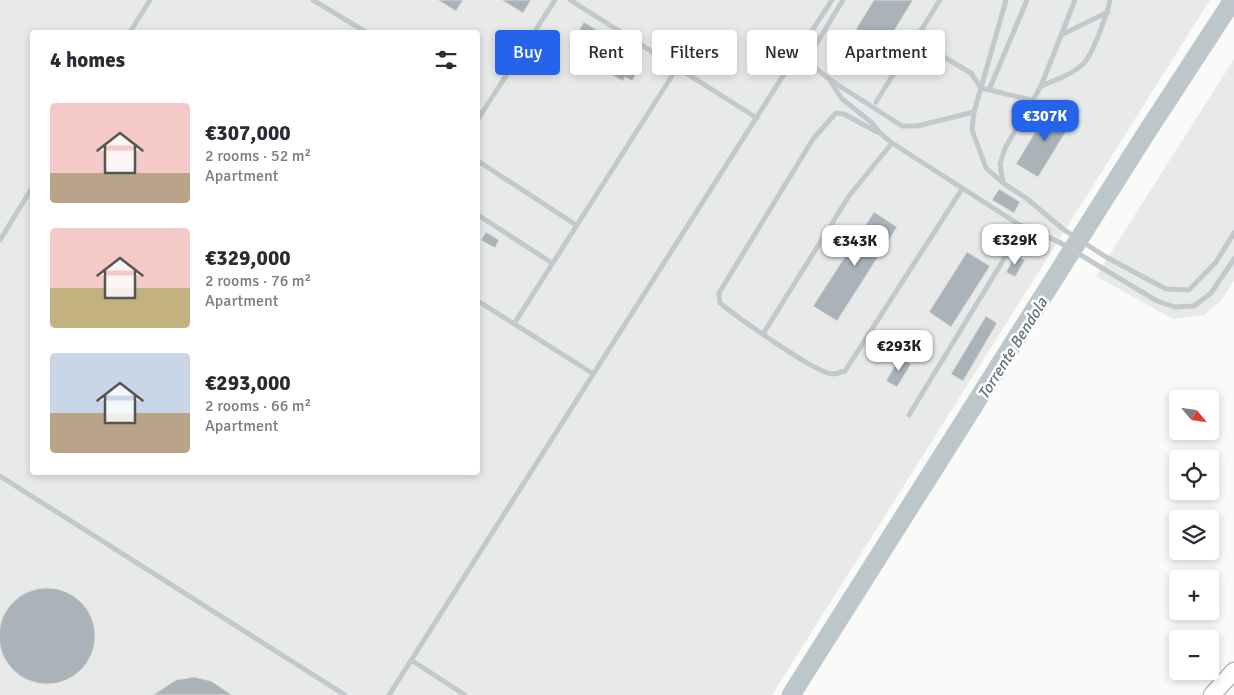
<!DOCTYPE html>
<meta charset="utf-8">
<style>
:root{--surface:#fff;--page:#f2f2f3;--text:#2b2b33;--muted:#7c7c81;--accent:#2563eb}
body{margin:0;font-family:Signika,sans-serif;background:var(--page);color:var(--text);height:100vh;display:flex;flex-direction:column;font-size:19px;white-space:nowrap}
*{box-sizing:border-box;margin:0}
p{font-size:16px;color:var(--muted)}
.icon{flex:none;width:28px;height:28px;fill:none;stroke:currentColor;stroke-width:2;stroke-linecap:round;stroke-linejoin:round}
.map{position:relative;flex:1;overflow:hidden}
.panel{position:absolute;left:30px;top:30px;width:450px;height:445px;display:flex;flex-direction:column;background:var(--surface);border-radius:5px;box-shadow:0 2px 8px #0003}
.panel>*{flex:none}
.banner{position:absolute;left:495px;top:30px;width:475px;height:45px;display:flex;gap:10px}
.needle{width:32px;rotate:119deg}
.buttons{position:absolute;left:1169px;top:390px;display:grid;gap:10px}
.buttons a{display:grid;place-items:center;width:50px;height:50px;border-radius:5px;background:var(--surface);box-shadow:0 2px 8px #0003;font-size:25px}
.price{position:absolute;translate:-50% -42px;padding:0 11px;border-radius:10px;background:#fff;color:#222;font-size:16px;line-height:32px;filter:drop-shadow(0 1px 2px #0008)}
.price::after{content:'';position:absolute;left:50%;top:30px;width:15px;height:11px;margin-left:-8px;background:inherit;clip-path:polygon(0 0,100% 0,50% 100%)}
.price.on{background:var(--accent);color:#fff}
ul{padding:0;list-style:none}
li{display:flex;align-items:center;gap:15px;height:125px;padding:0 20px}
li span{display:grid;place-items:center;flex:none;width:140px;height:100px;border-radius:5px;color:#555}
li>.icon{margin-inline-start:auto}
span .icon{width:60px;height:60px;fill:#fffc;stroke-width:1}
li b{font-size:21px}
h2{display:flex;justify-content:space-between;align-items:center;height:60px;padding:0 20px;font-size:21px}
.chip{padding:0 18px;border-radius:5px;background:var(--surface);box-shadow:0 2px 8px #0003;font-size:18px;line-height:45px}
.chip.on{background:var(--accent);color:#fff}
.map>svg:first-child{display:block}
.built{fill:#e8e9e9;fill-rule:evenodd}
.lines{fill:none;stroke-linecap:round;stroke-linejoin:round}
.river{stroke:#bbc7cb;stroke-width:19}
.building{fill:#aab3b9;stroke:#dcdcda}
.primary-casing{stroke:#b5babe;stroke-width:19}
.lane{stroke:#c3c8cc;stroke-width:5}
.primary{stroke:#fff;stroke-width:16}
.labels{text-anchor:middle;stroke-width:5;stroke-linejoin:round;paint-order:stroke}
.water-label{font-size:16px;font-style:italic;fill:#60757c;stroke:#fff}
</style>
<div class="map">
<svg width="1234" height="695" viewBox="0 0 1234 695">
<rect width="100%" height="100%" fill="#fafaf8"/>
<path class="built" d="M 0,0 L 1210,0 L 772,695 L 0,695 ZM 32,32 L 478,32 L 478,472 L 32,472 Z
M 1234,59 L 1234,281 L 1221,301 L 1204,315 L 1173,319 L 1096,276 Z"/>
<g class="lines">
<path class="river" d="M 791,695 L 1143,138 L 1233,0"/>
</g>
<path class="building" d="M 438,0 L 463,0 L 456,11 Z
M 502,0 L 531,0 L 523,13 Z
M 874,0 L 913,0 L 884,47 L 856,29 Z
M 584,22 L 603,34 L 597,42 L 640,68 L 632,81 L 625,77 L 623,81 L 598,67 L 601,62 L 584,51 L 582,55 L 569,47 Z
M 1051,106 L 1073,120 L 1038,177 L 1016,164 Z
M 999,189 L 1020,202 L 1014,213 L 992,200 Z
M 874,212 L 897,227 L 837,321 L 813,306 Z
M 486,232 L 499,240 L 495,248 L 481,240 Z
M 967,252 L 990,266 L 951,327 L 929,312 Z
M 1016,255 L 1025,260 L 1015,277 L 1006,272 Z
M 986,316 L 997,323 L 963,381 L 951,374 Z
M 900,357 L 911,364 L 897,387 L 886,381 Z
M-1 636a48 48 0 1 1 96 0a48 48 0 1 1-96 0Z
M 194,677 L 211,681 L 232,695 L 153,695 L 176,680 Z"/>
<g class="lines">
<defs>
<path id="primary" d="M 1212,695 L 1234,671"/>
</defs>
<use href="#primary" class="primary-casing"/>
<path class="lane" d="M 313,0 L 366,32
M 570,0 L 757,118
M 1006,0 L 981,88 L 1032,100
M 130,32 L 150,0
M 1063,34 L 1108,12
M 915,40 L 971,73 L 981,88 L 974,112 L 972,130 L 986,168 L 1003,183 L 1026,198 L 1063,229 L 1106,257 L 1166,289 L 1189,290 L 1216,262 L 1234,233
M 802,46 L 832,0
M 809,62 L 815,46 L 843,0
M 832,81 L 902,126 L 917,126 L 974,112
M 1041,86 C 1056,80 1071,75 1083,64 C 1093,54 1107,15 1110,0
M 989,90 L 1027,0
M 876,102 L 940,0
M 478,119 L 555,0
M 877,132 L 844,114 L 836,113 L 813,139 L 719,293 L 720,303 C 736,316 816,374 833,374 C 837,374 841,372 845,371 L 962,189
M 478,161 L 576,225
M 1003,183 L 1000,164 L 1005,148 L 1041,86 L 1075,0
M 478,215 L 552,263
M 0,240 L 32,188
M 478,301 L 592,373
M 514,324 L 677,68
M 763,334 L 849,196 L 892,143
M 909,415 L 1010,249 L 1029,229
M 0,476 L 345,695
M 411,660 L 465,695
M 389,695 L 802,46 L 809,63 L 829,79 L 842,99 L 871,122 L 880,133 L 892,143 L 1018,224 L 1059,242 L 1157,301 L 1175,307 L 1194,306 L 1211,293 L 1234,259"/>
<use href="#primary" class="primary"/>
</g>
<g class="labels">
<g class="water-label">
<text transform="translate(1012 348) rotate(-58)" y="6">Torrente Bendola</text>
</g>
</g>
</svg>
<div class="buttons">
<a><svg class="needle" viewBox="-14 -14 28 28"><path d="M0-13l5 13h-10z" fill="#e53935"/><path d="M0 13l5-13h-10z" fill="#7c7c81"/></svg></a>
<a><svg class="icon" aria-label="locate" viewBox="0 0 24 24"><circle cx="12" cy="12" r="6"/><path d="M12 2v4M12 18v4M2 12h4M18 12h4"/></svg></a>
<a><svg class="icon" aria-label="layers" viewBox="0 0 24 24"><path d="M12 4l9 5-9 5-9-5zM3 14l9 5 9-5"/></svg></a>
<a>+</a>
<a>−</a>
</div>
<b class="price on" style="left:1045px;top:142px">€307K</b>
<b class="price" style="left:1015px;top:266px">€329K</b>
<b class="price" style="left:855px;top:267px">€343K</b>
<b class="price" style="left:899px;top:372px">€293K</b>
<div class="banner">
<a class="chip on">Buy</a>
<a class="chip">Rent</a>
<a class="chip">Filters</a>
<a class="chip">New</a>
<a class="chip">Apartment</a>
</div>
<section class="panel">
<h2>4 homes<svg class="icon" aria-label="filters" viewBox="0 0 24 24"><path d="M4 7h16M4 17h16"/><circle cx="9" cy="7" r="2"/><circle cx="15" cy="17" r="2"/></svg></h2>
<ul>
<li><span style="background:linear-gradient(#f6c9c9 70%,#b9a48a 0)"><svg class="icon" aria-label="home" viewBox="0 0 24 24"><path d="M3 11l9-7 9 7M6 9v11h12V9"/></svg></span><div><b>€307,000</b><p>2 rooms · 52 m²</p><p>Apartment</p></div></li>
<li><span style="background:linear-gradient(#f6c9c9 60%,#c2b280 0)"><svg class="icon" aria-label="home" viewBox="0 0 24 24"><path d="M3 11l9-7 9 7M6 9v11h12V9"/></svg></span><div><b>€329,000</b><p>2 rooms · 76 m²</p><p>Apartment</p></div></li>
<li><span style="background:linear-gradient(#c9d6e8 60%,#b9a48a 0)"><svg class="icon" aria-label="home" viewBox="0 0 24 24"><path d="M3 11l9-7 9 7M6 9v11h12V9"/></svg></span><div><b>€293,000</b><p>2 rooms · 66 m²</p><p>Apartment</p></div></li>
</ul>
</section>
</div>
